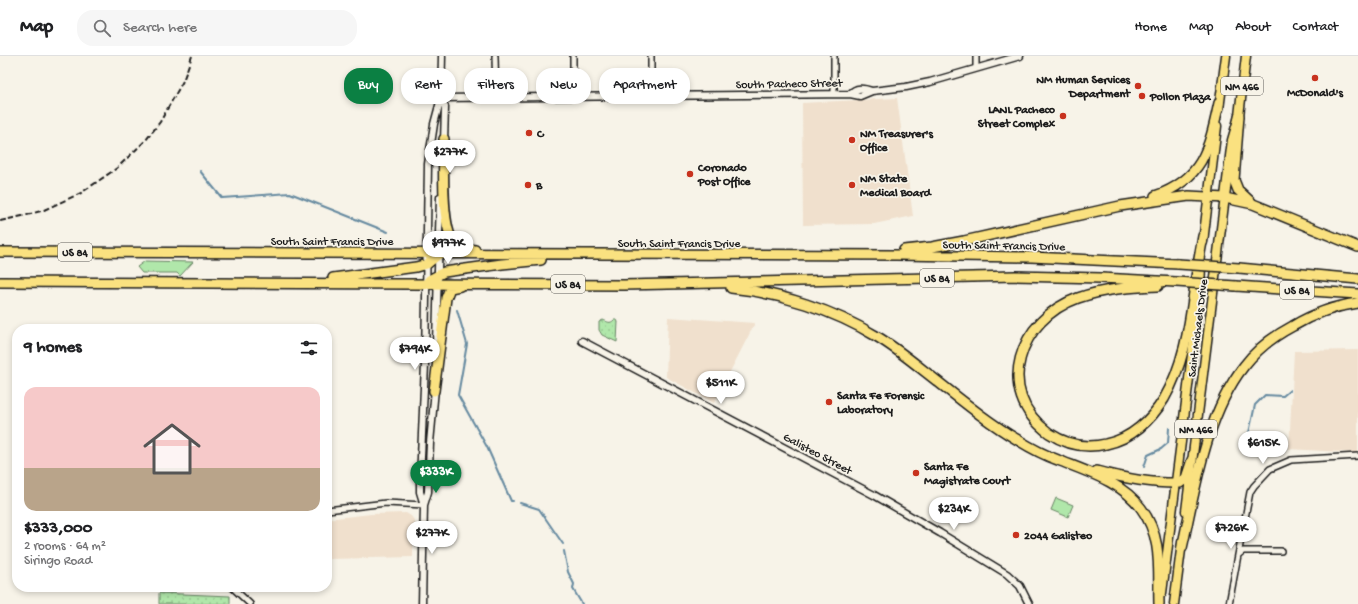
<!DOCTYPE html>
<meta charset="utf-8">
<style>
:root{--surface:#fff;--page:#f6f6f6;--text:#202124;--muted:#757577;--line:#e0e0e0;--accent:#0b8043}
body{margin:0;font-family:"Gochi Hand",sans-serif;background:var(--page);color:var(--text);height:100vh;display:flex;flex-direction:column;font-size:15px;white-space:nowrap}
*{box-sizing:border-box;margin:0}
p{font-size:13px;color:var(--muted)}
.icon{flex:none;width:22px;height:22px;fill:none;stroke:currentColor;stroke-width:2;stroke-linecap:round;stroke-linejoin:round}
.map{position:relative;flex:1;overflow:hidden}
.details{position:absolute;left:12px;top:268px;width:320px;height:268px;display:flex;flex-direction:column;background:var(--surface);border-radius:16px;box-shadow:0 2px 6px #0003}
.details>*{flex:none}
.hud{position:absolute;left:344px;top:12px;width:380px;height:36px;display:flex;gap:8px}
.price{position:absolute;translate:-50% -34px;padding:0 9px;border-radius:14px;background:#fff;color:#222;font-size:13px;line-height:26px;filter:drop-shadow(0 1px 2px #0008)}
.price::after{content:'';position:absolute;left:50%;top:24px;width:12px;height:9px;margin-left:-6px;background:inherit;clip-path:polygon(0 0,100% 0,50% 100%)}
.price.selected{background:var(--accent);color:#fff}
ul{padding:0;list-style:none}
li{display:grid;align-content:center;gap:8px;height:212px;padding:0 12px}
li+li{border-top:1px solid var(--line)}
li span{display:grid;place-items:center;height:124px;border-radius:12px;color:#555}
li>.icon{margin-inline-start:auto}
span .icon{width:72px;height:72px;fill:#fffc;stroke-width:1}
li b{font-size:17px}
h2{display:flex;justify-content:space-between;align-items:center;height:48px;padding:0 12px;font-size:17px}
.tag{padding:0 14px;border-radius:16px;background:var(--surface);box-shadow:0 2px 6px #0003;font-size:14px;line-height:36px}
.tag.selected{background:var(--accent);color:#fff}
header{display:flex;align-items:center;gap:24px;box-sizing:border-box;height:56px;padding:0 20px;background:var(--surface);border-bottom:1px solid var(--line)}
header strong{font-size:19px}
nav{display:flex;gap:22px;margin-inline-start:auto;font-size:14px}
.search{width:280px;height:36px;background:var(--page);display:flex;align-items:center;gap:10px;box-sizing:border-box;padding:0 14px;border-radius:16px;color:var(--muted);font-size:15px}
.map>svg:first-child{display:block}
.built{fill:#f0e0cd}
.grass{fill:#b0e7aa;stroke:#668263}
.park{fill:url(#park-dots);stroke:#668263}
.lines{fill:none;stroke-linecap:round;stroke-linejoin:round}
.stream{stroke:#668aa0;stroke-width:2}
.minor-casing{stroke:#1c1c1c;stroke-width:8}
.tertiary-casing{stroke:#1c1c1c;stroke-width:9}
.primary-casing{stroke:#1c1c1c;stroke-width:11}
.trunk-casing{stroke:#1c1c1c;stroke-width:12}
.minor{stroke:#f7f3e8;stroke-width:5}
.tertiary{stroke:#f7f3e8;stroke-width:6}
.primary{stroke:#fae180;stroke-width:8}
.trunk{stroke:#fae180;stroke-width:9}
.rail{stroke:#1c1c1c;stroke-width:2;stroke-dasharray:6 3;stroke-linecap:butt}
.trunk-bridge-casing{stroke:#1c1c1c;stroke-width:12;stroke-linecap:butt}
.trunk-bridge{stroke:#fae180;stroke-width:9}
.poi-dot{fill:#c8321e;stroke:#f7f3e8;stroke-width:1.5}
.labels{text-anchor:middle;stroke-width:3.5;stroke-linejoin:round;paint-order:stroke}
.shield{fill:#f7f3e8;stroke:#5e5c59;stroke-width:1}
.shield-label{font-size:11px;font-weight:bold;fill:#1c1c1c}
.poi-label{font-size:12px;font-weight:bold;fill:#1c1c1c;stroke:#f7f3e8;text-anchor:start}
.street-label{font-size:12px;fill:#1c1c1c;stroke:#f7f3e8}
</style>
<header>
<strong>Map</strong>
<div class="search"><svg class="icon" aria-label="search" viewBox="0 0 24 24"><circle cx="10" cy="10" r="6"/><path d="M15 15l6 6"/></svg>Search here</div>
<nav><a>Home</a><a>Map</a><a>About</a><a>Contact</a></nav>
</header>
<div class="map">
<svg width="1358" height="548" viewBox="0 0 1358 548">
<defs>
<pattern id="park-dots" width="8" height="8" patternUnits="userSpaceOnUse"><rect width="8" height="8" fill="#b0e7aa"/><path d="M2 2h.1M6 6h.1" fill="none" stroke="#97c692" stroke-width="1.8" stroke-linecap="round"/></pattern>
</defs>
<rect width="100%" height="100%" fill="#f7f3e8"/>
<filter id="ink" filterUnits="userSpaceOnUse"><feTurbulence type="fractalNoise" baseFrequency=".025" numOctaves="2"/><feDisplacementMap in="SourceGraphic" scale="8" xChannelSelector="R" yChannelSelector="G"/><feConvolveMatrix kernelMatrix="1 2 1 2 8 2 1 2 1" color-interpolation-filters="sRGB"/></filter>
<g filter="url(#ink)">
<path class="built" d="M 897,42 L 913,160 L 874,168 L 803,169 L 802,47 Z
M 668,261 L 755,267 L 714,347 L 666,321 Z
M 1358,294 L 1358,397 L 1289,393 L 1294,295 Z
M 406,457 L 411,460 L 414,464 L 413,501 L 329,503 L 327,494 L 327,463 L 371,458 Z"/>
<path class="grass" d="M 145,205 L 193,206 L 180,220 L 177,217 L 142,217 L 137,211 Z
M 1056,442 L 1073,449 L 1068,461 L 1051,454 Z"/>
<path class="park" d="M 603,264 C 608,266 610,268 614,264 L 617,264 L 618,266 L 617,286 L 602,279 L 599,274 L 599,266 Z
M 159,537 L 230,540 L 230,548 L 159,548 Z"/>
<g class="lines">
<path class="stream" d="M 200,115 L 222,142 L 290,137 L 388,176
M 457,254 L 467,288 L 458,339 L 487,391 L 511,445 L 513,445
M 1246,391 L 1255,349 L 1265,339 L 1283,340 L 1290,334
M 1144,411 L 1148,399 L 1161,393 L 1168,387 L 1169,372
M 520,447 L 539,453 L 563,488
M 564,495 L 568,516 L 574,528 L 573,533 L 582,548"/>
<defs>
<path id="minor" d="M 495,0 L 496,41
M 573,0 L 573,40
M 651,0 L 651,40
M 834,0 L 834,38
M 976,0 L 976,12
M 327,454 L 386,447 L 424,449
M 1238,499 L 1250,436 L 1254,430 L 1270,413 L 1291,404 L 1358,400
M 232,531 L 250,548
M 1229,548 L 1238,499 L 1243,495 L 1281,495"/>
<path id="tertiary" d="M 850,38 C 856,31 863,32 872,35
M 441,42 L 850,38 L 860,40 L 872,35 L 906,31 L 930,26 L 1020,0
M 441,42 L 445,51 L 444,86
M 582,285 L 874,439 L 940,477 L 1007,518 L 1020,530 L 1029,548
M 436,287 L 440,141
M 424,449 L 420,436 L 420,424 L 425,308 L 428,108 L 434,68 L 441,42 L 442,0
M 422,548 L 424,449 L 428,436 L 430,387 L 435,333"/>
<path id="primary" d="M 1219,53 L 1226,0
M 1203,186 L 1217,70
M 1186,455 L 1232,84 L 1239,60 L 1246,0
M 1162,537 L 1200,235 L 1201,209
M 1174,548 L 1182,486"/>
<path id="trunk" d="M 1239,60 L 1234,124 L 1238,134 L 1252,147
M 444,83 C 444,104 440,174 455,187 C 461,192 468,193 475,194
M 1155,140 C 1203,123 1209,93 1219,47
M 904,194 L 932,191 L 964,185 L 1120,150 L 1189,140 L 1225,142 L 1253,148 L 1358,191
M 0,196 L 896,199 L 1031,201 L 1178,208
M 1239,212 L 1358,223
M 333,222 L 416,211 L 427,208 L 439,198
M 0,226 L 624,229 L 1015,220 L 1101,222 L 1176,226
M 427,227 L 429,224 L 444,216 L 502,208 L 541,204
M 1158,230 C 1130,231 1104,233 1078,242 C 1019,263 993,336 1049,377 C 1067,389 1085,393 1106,388 C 1131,383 1151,364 1164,343 C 1183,310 1189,273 1194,236 C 1196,217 1200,198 1203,180
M 1236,230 L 1358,238
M 731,232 C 781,237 833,254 876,280 C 893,290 908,302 923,314 C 954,338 984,364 1018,384 C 1031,392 1044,399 1058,404 C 1088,416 1122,426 1141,452 C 1163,482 1158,513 1159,548
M 434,335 L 446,242 L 450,232 L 460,230
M 1097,415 C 1123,422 1153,428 1180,427 L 1186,422 L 1192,404
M 1182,492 C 1195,434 1206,358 1244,310 C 1257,293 1274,280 1293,270 C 1313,258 1335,250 1358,247"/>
</defs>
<use href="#minor" class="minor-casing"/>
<use href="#tertiary" class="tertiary-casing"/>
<use href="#primary" class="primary-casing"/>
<use href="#trunk" class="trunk-casing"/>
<use href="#minor" class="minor"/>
<use href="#tertiary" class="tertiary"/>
<use href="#primary" class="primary"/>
<use href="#trunk" class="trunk"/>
<path class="rail" d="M 0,165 L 27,159 L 44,154 L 81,137 L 117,112 L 146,84 L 160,66 L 183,25 L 192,0"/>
<defs>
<path id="trunk-bridge" d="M 1178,208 L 1239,212
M 1176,226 L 1236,230"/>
</defs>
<use href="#trunk-bridge" class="trunk-bridge-casing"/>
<use href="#trunk-bridge" class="trunk-bridge"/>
</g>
</g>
<g class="poi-dot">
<circle cx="1315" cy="22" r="4"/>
<circle cx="1138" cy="30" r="4"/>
<circle cx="1142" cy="40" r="4"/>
<circle cx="1063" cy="60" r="4"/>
<circle cx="529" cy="77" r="4"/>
<circle cx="852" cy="84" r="4"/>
<circle cx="690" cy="118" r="4"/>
<circle cx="528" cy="129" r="4"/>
<circle cx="852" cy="129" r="4"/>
<circle cx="829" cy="346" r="4"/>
<circle cx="916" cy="417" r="4"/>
<circle cx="1016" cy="479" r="4"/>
</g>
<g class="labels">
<g class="shield">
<rect x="1221" y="21" width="42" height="18" rx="3"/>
<rect x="58" y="187" width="34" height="18" rx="3"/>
<rect x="920" y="213" width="34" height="18" rx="3"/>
<rect x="551" y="219" width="34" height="18" rx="3"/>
<rect x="1280" y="225" width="34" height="18" rx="3"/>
<rect x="1175" y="364" width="42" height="18" rx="3"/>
</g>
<g class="shield-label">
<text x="1242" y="34">NM 466</text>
<text x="75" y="200">US 84</text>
<text x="937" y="226">US 84</text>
<text x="568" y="232">US 84</text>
<text x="1297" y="238">US 84</text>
<text x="1196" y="377">NM 466</text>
</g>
<g class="poi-label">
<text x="1130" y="27" text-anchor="end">NM Human Services<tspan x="1130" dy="14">Department</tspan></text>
<text x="1315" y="40" text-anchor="middle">McDonald's</text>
<text x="1150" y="44">Pollon Plaza</text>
<text x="1055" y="57" text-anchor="end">LANL Pacheco<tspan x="1055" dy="14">Street Complex</tspan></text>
<text x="537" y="81">C</text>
<text x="860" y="81">NM Treasurer's<tspan x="860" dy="14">Office</tspan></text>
<text x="698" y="115">Coronado<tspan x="698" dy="14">Post Office</tspan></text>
<text x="860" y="126">NM State<tspan x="860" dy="14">Medical Board</tspan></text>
<text x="536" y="133">B</text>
<text x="837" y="343">Santa Fe Forensic<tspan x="837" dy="14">Laboratory</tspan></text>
<text x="924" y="414">Santa Fe<tspan x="924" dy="14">Magistrate Court</tspan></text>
<text x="1024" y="483">2044 Galisteo</text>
</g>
<g class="street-label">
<text transform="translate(789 27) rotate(-1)" y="4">South Pacheco Street</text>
<text x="332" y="189">South Saint Francis Drive</text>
<text x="679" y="191">South Saint Francis Drive</text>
<text transform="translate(1004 189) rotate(1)" y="4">South Saint Francis Drive</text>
<text transform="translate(1197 272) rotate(-83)" y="4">Saint Michaels Drive</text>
<text transform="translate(818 397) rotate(28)" y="4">Galisteo Street</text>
</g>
</g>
</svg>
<b class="price" style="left:450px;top:118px">$277K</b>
<b class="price" style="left:448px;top:209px">$977K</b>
<b class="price" style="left:415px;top:315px">$794K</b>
<b class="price" style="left:721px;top:349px">$511K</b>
<b class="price" style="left:1263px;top:409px">$615K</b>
<b class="price selected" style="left:436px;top:438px">$333K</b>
<b class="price" style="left:954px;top:475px">$234K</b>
<b class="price" style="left:1231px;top:494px">$726K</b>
<b class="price" style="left:432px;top:499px">$277K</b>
<div class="hud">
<a class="tag selected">Buy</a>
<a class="tag">Rent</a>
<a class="tag">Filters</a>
<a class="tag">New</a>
<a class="tag">Apartment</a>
</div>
<section class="details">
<h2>9 homes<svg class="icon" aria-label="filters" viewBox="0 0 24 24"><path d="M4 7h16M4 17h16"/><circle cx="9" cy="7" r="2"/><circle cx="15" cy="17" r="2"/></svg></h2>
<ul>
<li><span style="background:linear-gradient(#f6c9c9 65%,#b9a48a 0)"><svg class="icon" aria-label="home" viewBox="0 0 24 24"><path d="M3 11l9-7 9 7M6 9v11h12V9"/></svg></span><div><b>$333,000</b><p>2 rooms · 64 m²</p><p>Siringo Road</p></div></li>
</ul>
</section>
</div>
